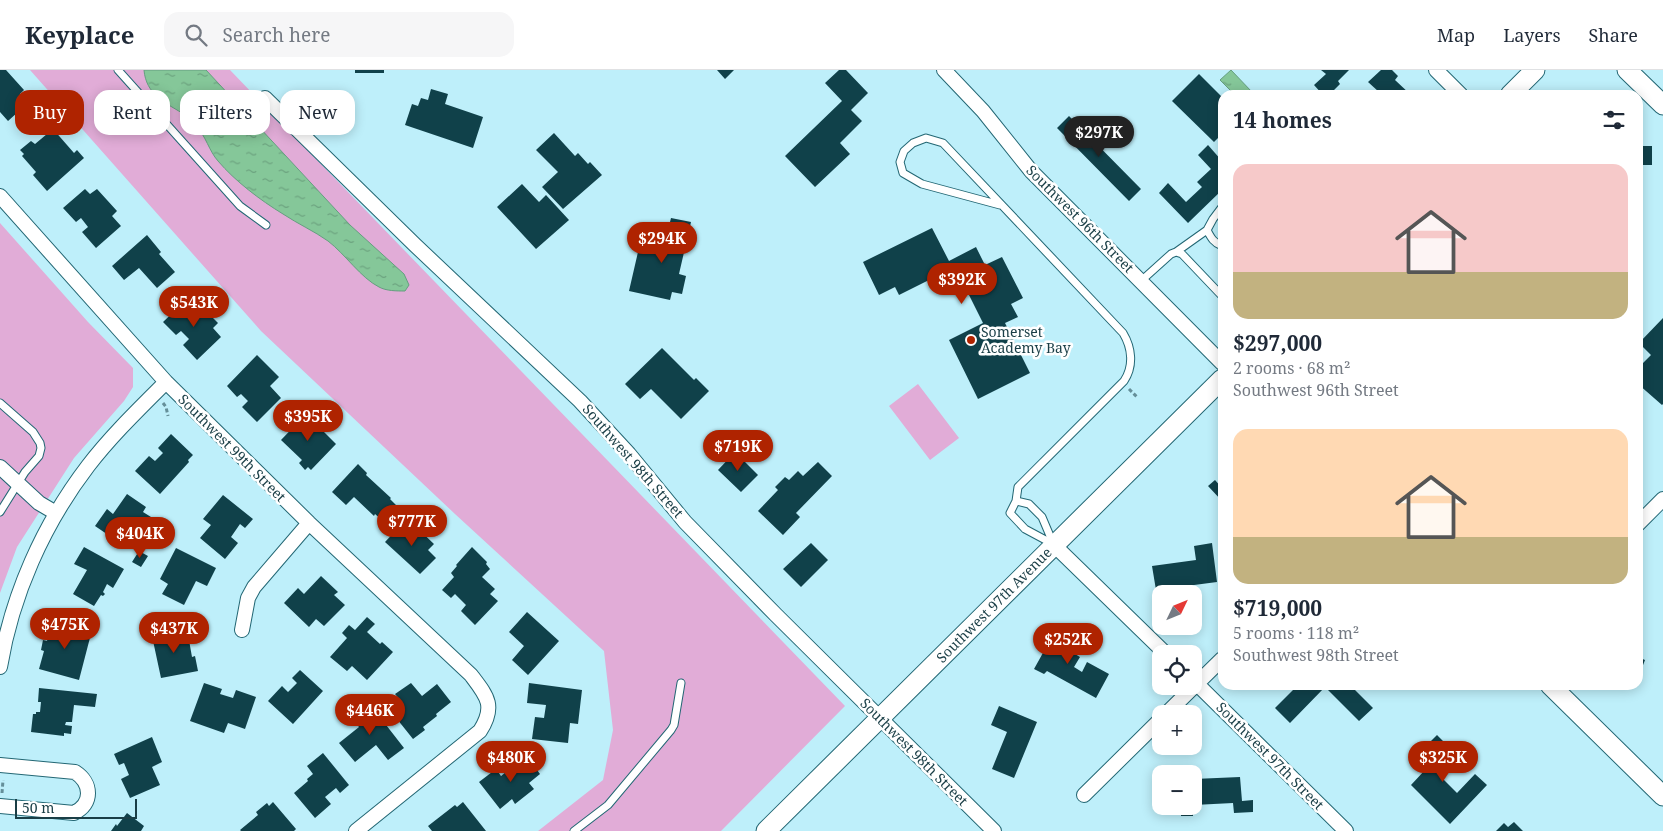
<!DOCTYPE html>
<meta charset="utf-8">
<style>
:root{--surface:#fff;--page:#f6f6f7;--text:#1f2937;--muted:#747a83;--line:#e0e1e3;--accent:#af2300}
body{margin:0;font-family:"Noto Serif",serif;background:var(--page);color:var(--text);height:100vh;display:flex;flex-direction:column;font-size:19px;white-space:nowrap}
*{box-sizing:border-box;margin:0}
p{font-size:16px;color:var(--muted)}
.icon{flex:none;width:28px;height:28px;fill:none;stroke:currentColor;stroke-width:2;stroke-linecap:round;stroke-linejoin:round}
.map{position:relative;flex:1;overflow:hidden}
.drawer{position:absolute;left:1218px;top:20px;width:425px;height:600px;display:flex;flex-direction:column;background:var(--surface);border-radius:15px;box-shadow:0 2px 12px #0003}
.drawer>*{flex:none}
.hud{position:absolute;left:15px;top:20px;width:475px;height:45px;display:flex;gap:10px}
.needle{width:32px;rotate:47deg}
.tools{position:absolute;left:1152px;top:515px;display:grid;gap:10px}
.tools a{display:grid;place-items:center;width:50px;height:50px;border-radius:10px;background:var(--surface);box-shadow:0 2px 12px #0003;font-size:25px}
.scale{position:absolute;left:15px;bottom:12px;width:122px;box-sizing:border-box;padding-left:5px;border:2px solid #1a3e46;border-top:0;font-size:14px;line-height:18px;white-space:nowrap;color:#1a3e46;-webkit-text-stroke:4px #fff;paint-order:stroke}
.price{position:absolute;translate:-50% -42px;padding:0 11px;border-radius:18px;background:var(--accent);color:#fff;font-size:16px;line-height:32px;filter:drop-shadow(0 1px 2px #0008)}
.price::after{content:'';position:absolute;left:50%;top:30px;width:15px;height:11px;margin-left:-8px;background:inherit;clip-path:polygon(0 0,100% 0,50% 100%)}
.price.on{background:#222;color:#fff}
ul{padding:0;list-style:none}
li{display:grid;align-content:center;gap:10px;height:265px;padding:0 15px}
li span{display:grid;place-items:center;height:155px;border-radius:15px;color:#555}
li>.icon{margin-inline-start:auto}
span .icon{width:90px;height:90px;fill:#fffc;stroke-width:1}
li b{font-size:21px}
h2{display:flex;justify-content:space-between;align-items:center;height:60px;padding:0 15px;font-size:21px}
.tag{padding:0 18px;border-radius:15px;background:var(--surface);box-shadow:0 2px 12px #0003;font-size:18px;line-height:45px}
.tag.on{background:var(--accent);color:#fff}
header{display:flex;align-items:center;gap:30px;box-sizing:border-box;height:70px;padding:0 25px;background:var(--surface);border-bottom:1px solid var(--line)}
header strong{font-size:24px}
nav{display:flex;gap:28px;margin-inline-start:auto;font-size:18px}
.search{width:350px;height:45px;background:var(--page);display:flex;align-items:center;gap:12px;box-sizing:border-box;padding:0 18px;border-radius:15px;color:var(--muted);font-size:19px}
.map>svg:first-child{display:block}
.grass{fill:#e1acd7}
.water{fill:url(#water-ripples);stroke:#659e80}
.building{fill:#10414a}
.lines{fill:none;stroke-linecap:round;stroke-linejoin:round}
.lane-casing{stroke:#236774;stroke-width:9}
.street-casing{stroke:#236774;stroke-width:16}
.secondary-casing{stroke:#236774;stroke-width:21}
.path{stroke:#658f99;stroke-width:3;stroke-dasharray:4 2.5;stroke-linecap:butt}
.lane{stroke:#fff;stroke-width:7}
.street{stroke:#fff;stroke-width:14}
.secondary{stroke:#fff;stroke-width:19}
.poi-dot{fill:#af2300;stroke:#fff;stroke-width:2}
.labels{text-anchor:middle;stroke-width:5;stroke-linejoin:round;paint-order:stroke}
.street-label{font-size:14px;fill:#1a3e46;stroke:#fff}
.poi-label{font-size:14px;fill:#1a3e46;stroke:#fff;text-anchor:start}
</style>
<header>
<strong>Keyplace</strong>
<div class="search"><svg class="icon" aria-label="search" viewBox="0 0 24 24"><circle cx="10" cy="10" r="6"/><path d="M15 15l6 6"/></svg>Search here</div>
<nav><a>Map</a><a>Layers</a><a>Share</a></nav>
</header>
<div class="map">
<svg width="1663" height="761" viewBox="0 0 1663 761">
<defs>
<pattern id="water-ripples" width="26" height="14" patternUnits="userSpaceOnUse" patternTransform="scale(1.25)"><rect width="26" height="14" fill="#85c799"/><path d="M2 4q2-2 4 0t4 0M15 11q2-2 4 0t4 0" fill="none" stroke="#6ca37f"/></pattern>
</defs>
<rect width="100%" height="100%" fill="#beeffa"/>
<path class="grass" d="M 30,0 L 230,0 L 845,636 L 721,761 L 538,761 L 603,710 L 613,660 L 604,581 L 455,444 L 261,261 Z
M 0,153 L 88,252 L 133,298 L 133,317 L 124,331 L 74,388 L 17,477 L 0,523 Z
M 918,314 L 959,368 L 930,390 L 889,336 Z"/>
<path class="water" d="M 144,0 L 206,0 L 350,155 L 404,204 L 409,215 L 405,221 C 397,221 386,221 379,217 C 361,208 345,184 328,171 C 314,161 298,154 283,144 C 260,130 235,111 218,91 C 209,81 206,66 196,56 C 192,51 187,46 182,43 C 164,32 146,24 144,0 Z
M 1231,0 L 1252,22 L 1249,25 L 1235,25 L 1220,10 Z"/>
<path class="building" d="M 0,0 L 6,0 L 24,20 L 20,24 L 28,33 L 8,51 L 0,42 Z
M 355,0 L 384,0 L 384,3 L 355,3 Z
M 717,0 L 734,0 L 725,9 Z
M 839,0 L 846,0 L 868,23 L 851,40 L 862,51 L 840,73 L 850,84 L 815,117 L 785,86 L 842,31 L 825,13 Z
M 1321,0 L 1349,0 L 1338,11 L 1340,14 L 1329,25 L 1323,25 L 1314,15 L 1326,4 Z
M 1381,0 L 1392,0 L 1398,6 L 1395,10 L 1411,25 L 1376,25 L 1379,22 L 1368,12 Z
M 1199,4 L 1222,27 L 1222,64 L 1214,72 L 1172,31 Z
M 431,19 L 448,24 L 445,34 L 483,47 L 473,78 L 405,55 L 412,34 L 418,36 L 421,28 L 428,30 Z
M 1069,46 L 1141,119 L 1129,131 L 1057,58 Z
M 53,59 L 74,83 L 77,80 L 84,88 L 47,121 L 33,105 L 36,102 L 22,86 L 24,84 L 20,80 L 31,71 L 35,74 Z
M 554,63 L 575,86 L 578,83 L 588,94 L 590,92 L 602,105 L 563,139 L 542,117 L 558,102 L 536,80 Z
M 1638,70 L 1642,70 L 1642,76 L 1652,76 L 1652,95 L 1639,95 L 1639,90 L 1638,90 Z
M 1208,75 L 1222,91 L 1222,120 L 1188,153 L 1159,123 L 1168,113 L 1186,132 L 1202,117 L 1197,112 L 1211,99 L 1198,85 Z
M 522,114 L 539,132 L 546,125 L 569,150 L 536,179 L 497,137 Z
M 85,119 L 90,124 L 97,119 L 117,141 L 112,146 L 121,156 L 96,178 L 82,162 L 88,157 L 81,148 L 76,152 L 63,138 Z
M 671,148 L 691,152 L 679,204 L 686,206 L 682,224 L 672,222 L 670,230 L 629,221 L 638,182 L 649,184 L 653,165 L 666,168 Z
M 932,158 L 949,191 L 976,177 L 985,195 L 1002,187 L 1023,228 L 1011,234 L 1018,247 L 1005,253 L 1030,303 L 978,329 L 949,270 L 983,253 L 955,197 L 899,225 L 895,217 L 879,225 L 863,192 Z
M 147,165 L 161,182 L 159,184 L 175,202 L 157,218 L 139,198 L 124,210 L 112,196 Z
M 185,231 L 190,236 L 196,231 L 218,253 L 213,258 L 221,267 L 197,290 L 183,275 L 189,269 L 181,261 L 176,265 L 163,252 Z
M 1663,248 L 1663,334 L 1662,335 L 1638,314 L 1638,298 L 1651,285 L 1639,273 Z
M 662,278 L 694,310 L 696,308 L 709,321 L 681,349 L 651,319 L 640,329 L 625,314 Z
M 257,285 L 279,307 L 270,316 L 281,328 L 257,352 L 242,337 L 248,331 L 241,324 L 237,327 L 227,316 Z
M 306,344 L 336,374 L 311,400 L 308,397 L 305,400 L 299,393 L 302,390 L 281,370 Z
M 171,364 L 193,385 L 188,390 L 189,392 L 160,424 L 135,401 L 149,386 L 155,391 L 163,383 L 158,378 Z
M 735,382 L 758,405 L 741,422 L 718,400 Z
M 818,392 L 832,406 L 796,443 L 800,447 L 783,465 L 758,441 L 778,420 L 775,417 L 785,407 L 789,410 L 798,401 L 803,406 Z
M 358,394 L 367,403 L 366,405 L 391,428 L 390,429 L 397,436 L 383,451 L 375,444 L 374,446 L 354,427 L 346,435 L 332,422 Z
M 1215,410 L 1222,418 L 1222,431 L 1208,416 Z
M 127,424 L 146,437 L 143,442 L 151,447 L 138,467 L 131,463 L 123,475 L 95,456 L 107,439 L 113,444 Z
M 223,425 L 253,449 L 245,458 L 240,454 L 231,467 L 238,473 L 225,489 L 200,468 L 211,455 L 203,449 Z
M 403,453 L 409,459 L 413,454 L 434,474 L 428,480 L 436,488 L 420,504 L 385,472 Z
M 811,473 L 828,490 L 801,517 L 783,499 Z
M 1212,473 L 1217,512 L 1156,520 L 1152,496 L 1196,490 L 1194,476 Z
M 84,477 L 124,499 L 113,518 L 107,514 L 103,522 L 105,524 L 103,526 L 101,525 L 94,536 L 73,524 L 87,500 L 74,494 Z
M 472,477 L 487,492 L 486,494 L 490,499 L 482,507 L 495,519 L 490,524 L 498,531 L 475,555 L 461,541 L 466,535 L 455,524 L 451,528 L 442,520 L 454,507 L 451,503 L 457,496 L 456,495 Z
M 176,478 L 216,498 L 207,516 L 196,511 L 184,535 L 162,524 L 168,514 L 160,509 Z
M 139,481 L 148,486 L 141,497 L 132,492 Z
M 321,506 L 338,522 L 334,525 L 345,535 L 324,556 L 316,549 L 309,557 L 284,533 L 298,518 L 304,524 Z
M 527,542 L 559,571 L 528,605 L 512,590 L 524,576 L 509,562 Z
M 367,547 L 375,554 L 367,562 L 380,574 L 382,572 L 393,582 L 367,610 L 352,596 L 347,601 L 330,587 L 347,568 L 342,563 L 349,555 L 355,560 Z
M 53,549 L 92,560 L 79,610 L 39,599 L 44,581 L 41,580 L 43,570 L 47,571 Z
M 1047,556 L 1061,564 L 1056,573 L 1080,587 L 1074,597 L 1082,602 L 1087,592 L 1109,604 L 1096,628 L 1047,601 L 1044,604 L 1034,599 L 1044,581 L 1036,576 Z
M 187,559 L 192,587 L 195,586 L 198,601 L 161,608 L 152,566 Z
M 1638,587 L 1645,590 L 1638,608 Z
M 300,600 L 323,621 L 293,654 L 268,631 L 282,616 L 288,622 L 297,613 L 292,608 Z
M 204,613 L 222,619 L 220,624 L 233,628 L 236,620 L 256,627 L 245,659 L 228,653 L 224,663 L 190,651 Z
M 411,613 L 422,626 L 437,614 L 451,632 L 436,644 L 437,646 L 423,657 L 425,660 L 413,669 L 389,639 L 400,630 L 395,624 Z
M 529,613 L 582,620 L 578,654 L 570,653 L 568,673 L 532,669 L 535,647 L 544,648 L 546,635 L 527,633 Z
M 1288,615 L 1350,615 L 1373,638 L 1359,651 L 1325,617 L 1290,653 L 1275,638 L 1293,620 Z
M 39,618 L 97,624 L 95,637 L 74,635 L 72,652 L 66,652 L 65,655 L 72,656 L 71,664 L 64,663 L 64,666 L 31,662 L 33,644 L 36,644 L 36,642 L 40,642 L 41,632 L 38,632 Z
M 369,633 L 404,678 L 388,690 L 376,675 L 355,692 L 339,673 L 359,657 L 351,647 Z
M 999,636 L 1037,652 L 1014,708 L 992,699 L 1007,662 L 991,655 Z
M 1437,665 L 1451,679 L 1432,698 L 1457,723 L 1475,704 L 1487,715 L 1450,754 L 1411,715 L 1425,700 L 1413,689 Z
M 152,667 L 162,692 L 152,697 L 160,715 L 130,728 L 121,709 L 129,705 L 124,693 L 119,695 L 114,684 Z
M 323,683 L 349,715 L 340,723 L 336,718 L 325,727 L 331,734 L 315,748 L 294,723 L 308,711 L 307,709 L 313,704 L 307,696 Z
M 528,688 L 540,704 L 529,713 L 534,719 L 515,734 L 512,729 L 500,739 L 479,712 L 496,699 L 501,706 L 520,691 L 521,694 Z
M 1240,707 L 1242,731 L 1253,730 L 1253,742 L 1234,743 L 1233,733 L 1194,735 L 1194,709 Z
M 273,732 L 296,759 L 294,761 L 241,761 L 240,760 L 258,745 L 256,742 L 267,733 L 269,736 Z
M 463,732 L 486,761 L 432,761 L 428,756 L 455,735 L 457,737 Z
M 1181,736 L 1193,736 L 1193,746 L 1181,746 Z
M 127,743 L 144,756 L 141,761 L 111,761 L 116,754 L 117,756 Z
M 1514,752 L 1523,761 L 1496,761 L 1504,753 L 1508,757 Z"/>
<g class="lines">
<defs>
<path id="lane" d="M 118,0 L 240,136 L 266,155
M 1000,135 L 922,114 L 903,103 L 900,92 L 904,81 L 913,73 L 926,68 L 943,73 L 1123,263 C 1132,278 1134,296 1124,311 L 1018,417 L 1016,431 L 1010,443 L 1025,459 L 1053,474
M 1222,137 L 1213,149 L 1207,160 C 1211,168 1214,173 1222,176
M 1176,182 L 1207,160
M 1141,211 L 1171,184 L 1176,182 L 1182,184 L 1222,226
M 0,333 L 33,362 L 40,373 L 41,378 L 39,386 L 25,402 L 0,442
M 1016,431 L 1029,434 L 1042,447 L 1053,473
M 574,761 L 608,735 L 671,660 L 674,655 L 681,613"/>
<path id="street" d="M 944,0 L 983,41 L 1031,101 L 1222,293
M 1436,0 L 1461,25
M 265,28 L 415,175 L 580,331 L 629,384 L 685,452 L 776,545 L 994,761
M 0,126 L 166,312 L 309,453 L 471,605 C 487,626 496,636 480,661 L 356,761
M 0,397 L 39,433 L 56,443
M 1638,454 L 1663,429
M 1054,475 L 1166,584
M 242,560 L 248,528 L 254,517 L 309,453
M 0,597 C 12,525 43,455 88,396 C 111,366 139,339 166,312
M 1194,611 L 1346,761
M 1166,644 L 1222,589
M 0,695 L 75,702 C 92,713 93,734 74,743 L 0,736
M 1084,725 L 1161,649"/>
<path id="secondary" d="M 1627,0 L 1663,35
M 1510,25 L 1535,0
M 1550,615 L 1663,726
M 766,761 L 1222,309"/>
</defs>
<use href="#lane" class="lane-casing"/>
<use href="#street" class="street-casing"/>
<use href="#secondary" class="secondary-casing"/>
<path class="path" d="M 1129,319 L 1137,327
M 163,333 L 166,337 L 168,346
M 2,723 L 3,710"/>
<use href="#lane" class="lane"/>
<use href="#street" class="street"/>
<use href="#secondary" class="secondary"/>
</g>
<circle class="poi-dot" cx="971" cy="270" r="5"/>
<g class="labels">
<g class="street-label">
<text transform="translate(1080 149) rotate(45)" y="5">Southwest 96th Street</text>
<text transform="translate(232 378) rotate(45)" y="5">Southwest 99th Street</text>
<text transform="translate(633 391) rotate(49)" y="5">Southwest 98th Street</text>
<text transform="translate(994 535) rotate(-45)" y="5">Southwest 97th Avenue</text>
<text transform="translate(914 682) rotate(45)" y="5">Southwest 98th Street</text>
<text transform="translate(1270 686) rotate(45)" y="5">Southwest 97th Street</text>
</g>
<g class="poi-label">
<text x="981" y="267">Somerset<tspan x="981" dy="16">Academy Bay</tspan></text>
</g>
</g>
</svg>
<div class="tools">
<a><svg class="needle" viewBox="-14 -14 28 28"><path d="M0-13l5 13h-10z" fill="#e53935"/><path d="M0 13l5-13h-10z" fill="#747a83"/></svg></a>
<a><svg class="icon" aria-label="locate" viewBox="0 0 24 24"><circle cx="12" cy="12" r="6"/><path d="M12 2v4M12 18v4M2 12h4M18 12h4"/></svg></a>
<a>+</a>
<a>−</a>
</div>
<div class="scale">50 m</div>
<b class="price on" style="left:1099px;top:88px">$297K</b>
<b class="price" style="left:662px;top:194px">$294K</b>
<b class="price" style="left:962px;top:235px">$392K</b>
<b class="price" style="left:194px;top:258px">$543K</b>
<b class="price" style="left:308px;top:372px">$395K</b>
<b class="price" style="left:738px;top:402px">$719K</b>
<b class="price" style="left:412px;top:477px">$777K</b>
<b class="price" style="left:140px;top:489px">$404K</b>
<b class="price" style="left:65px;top:580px">$475K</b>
<b class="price" style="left:174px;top:584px">$437K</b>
<b class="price" style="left:1068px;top:595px">$252K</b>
<b class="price" style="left:370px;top:666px">$446K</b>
<b class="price" style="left:511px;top:713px">$480K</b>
<b class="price" style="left:1443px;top:713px">$325K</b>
<div class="hud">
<a class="tag on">Buy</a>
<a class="tag">Rent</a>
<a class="tag">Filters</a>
<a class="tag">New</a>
</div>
<section class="drawer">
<h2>14 homes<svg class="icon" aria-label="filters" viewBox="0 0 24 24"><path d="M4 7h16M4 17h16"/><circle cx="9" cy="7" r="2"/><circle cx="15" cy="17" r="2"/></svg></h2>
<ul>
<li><span style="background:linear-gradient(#f6c9c9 70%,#c2b280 0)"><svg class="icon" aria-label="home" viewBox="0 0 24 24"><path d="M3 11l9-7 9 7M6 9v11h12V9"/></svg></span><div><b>$297,000</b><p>2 rooms · 68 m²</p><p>Southwest 96th Street</p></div></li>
<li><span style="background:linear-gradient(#ffd9b3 70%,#c2b280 0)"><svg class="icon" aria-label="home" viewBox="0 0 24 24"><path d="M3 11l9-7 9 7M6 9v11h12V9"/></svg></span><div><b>$719,000</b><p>5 rooms · 118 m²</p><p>Southwest 98th Street</p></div></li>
</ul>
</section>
</div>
